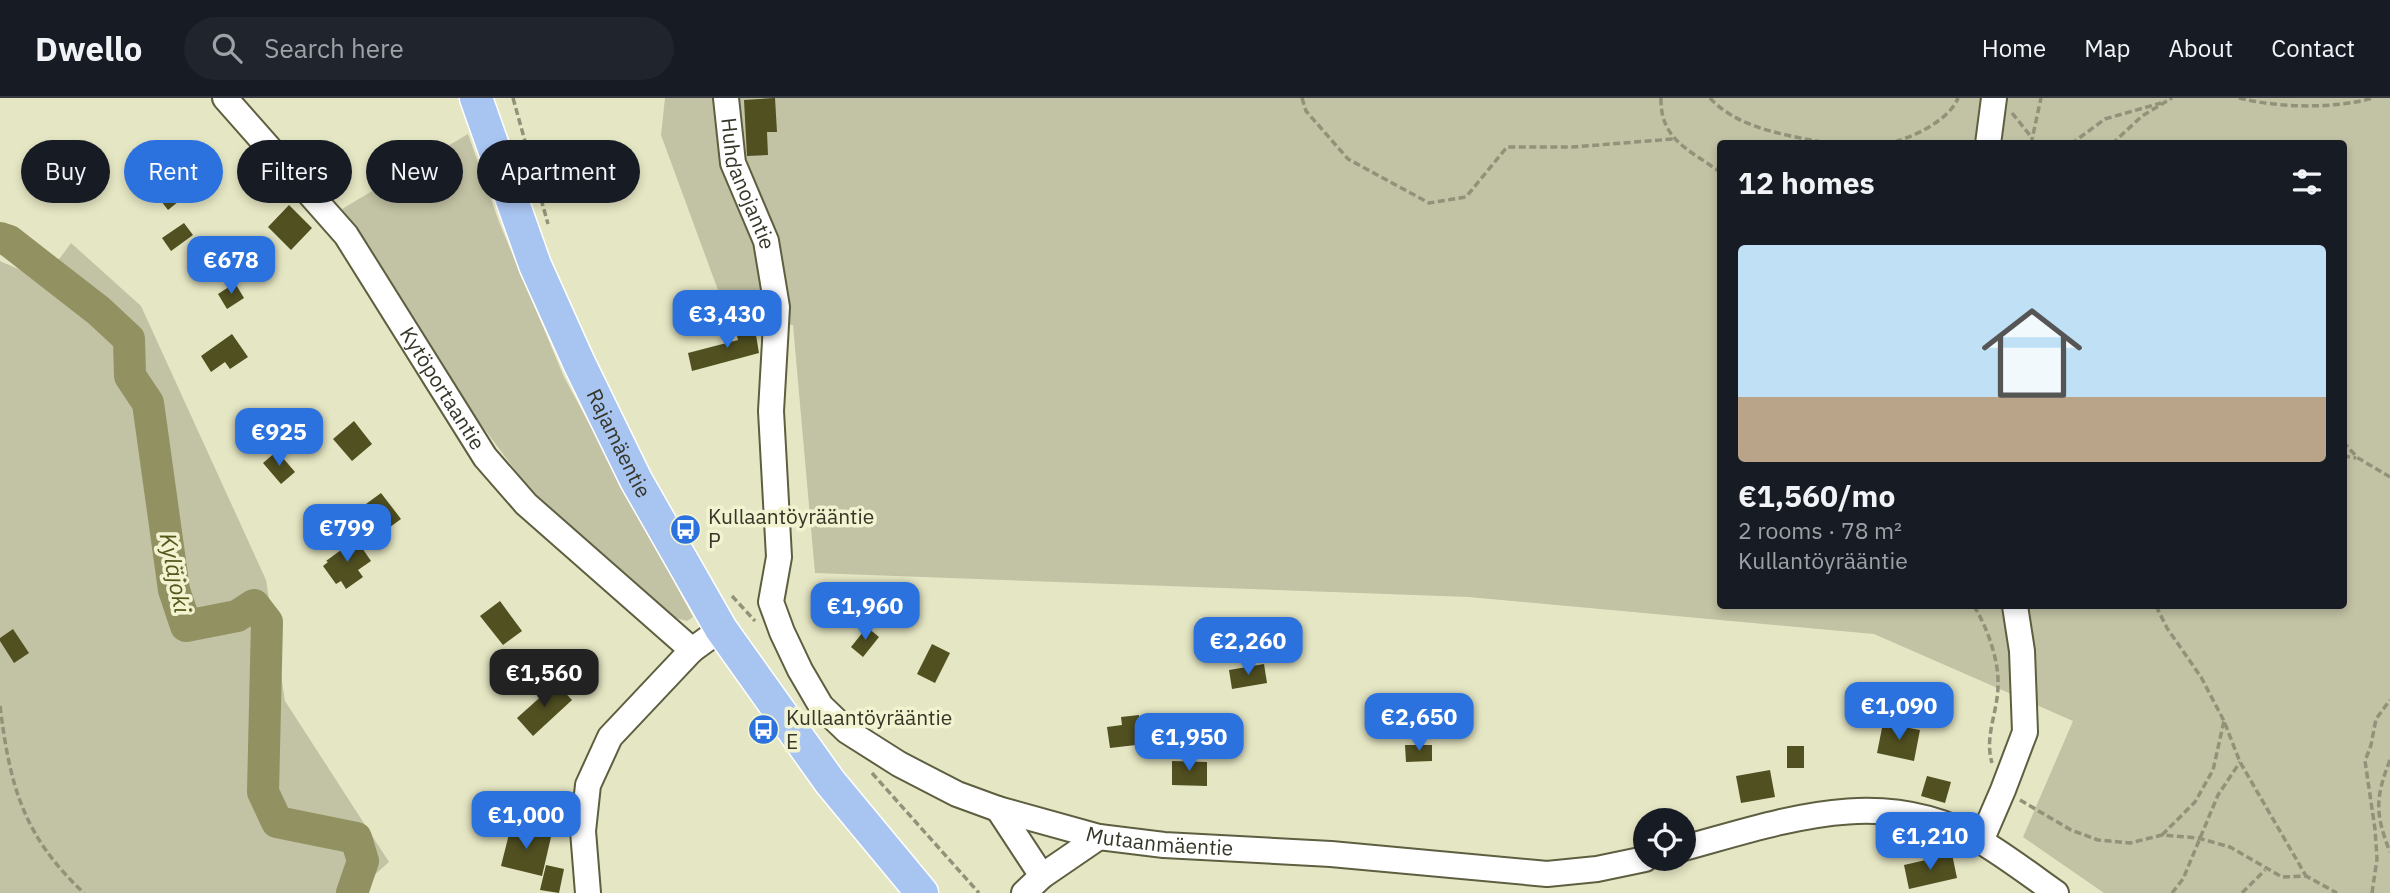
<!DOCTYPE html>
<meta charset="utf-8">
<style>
:root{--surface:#171b24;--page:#20242c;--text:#f1f3f6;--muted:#9ea1a6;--line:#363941;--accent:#2b72de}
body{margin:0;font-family:"IBM Plex Sans",sans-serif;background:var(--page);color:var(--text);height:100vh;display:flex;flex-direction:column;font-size:26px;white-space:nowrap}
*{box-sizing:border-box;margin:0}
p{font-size:23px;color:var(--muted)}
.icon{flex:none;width:38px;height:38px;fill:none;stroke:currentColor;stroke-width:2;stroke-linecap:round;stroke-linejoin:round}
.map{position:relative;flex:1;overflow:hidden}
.drawer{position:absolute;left:1717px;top:42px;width:630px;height:469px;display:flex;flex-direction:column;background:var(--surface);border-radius:7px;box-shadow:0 4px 10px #0003}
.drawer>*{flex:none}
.hud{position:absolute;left:21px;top:42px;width:665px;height:63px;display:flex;gap:14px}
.tools{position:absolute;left:1633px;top:710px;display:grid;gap:14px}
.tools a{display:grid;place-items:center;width:63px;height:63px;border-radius:50%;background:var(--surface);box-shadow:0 4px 10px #0003;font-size:35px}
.price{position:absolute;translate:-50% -60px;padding:0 16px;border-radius:14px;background:var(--accent);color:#fff;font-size:23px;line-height:46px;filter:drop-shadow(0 2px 4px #0008)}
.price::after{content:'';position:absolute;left:50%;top:42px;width:21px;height:16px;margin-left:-10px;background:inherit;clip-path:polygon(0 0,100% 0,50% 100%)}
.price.active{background:#222;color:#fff}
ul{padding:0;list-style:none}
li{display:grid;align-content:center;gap:14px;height:371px;padding:0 21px}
li span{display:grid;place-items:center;height:217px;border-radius:7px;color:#555}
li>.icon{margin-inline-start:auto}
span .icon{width:126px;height:126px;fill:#fffc;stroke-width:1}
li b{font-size:30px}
h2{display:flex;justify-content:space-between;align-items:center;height:84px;padding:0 21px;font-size:30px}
.chip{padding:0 24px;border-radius:32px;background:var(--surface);box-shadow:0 4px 10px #0003;font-size:24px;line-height:63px}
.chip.active{background:var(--accent);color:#fff}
header{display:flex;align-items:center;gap:42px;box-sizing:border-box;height:98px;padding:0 35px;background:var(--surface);border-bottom:2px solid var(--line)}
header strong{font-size:33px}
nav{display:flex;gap:38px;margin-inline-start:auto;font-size:24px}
.search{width:490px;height:63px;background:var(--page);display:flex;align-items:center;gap:18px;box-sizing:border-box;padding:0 24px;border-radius:38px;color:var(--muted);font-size:26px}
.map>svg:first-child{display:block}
.green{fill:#c2c2a4;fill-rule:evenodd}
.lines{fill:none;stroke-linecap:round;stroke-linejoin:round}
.river{stroke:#919161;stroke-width:32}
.building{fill:#515021}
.minor-casing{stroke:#5e5e40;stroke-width:28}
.major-casing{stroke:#fff;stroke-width:35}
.path{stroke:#919279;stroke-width:3.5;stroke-dasharray:7 3.5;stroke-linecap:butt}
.minor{stroke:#fff;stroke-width:24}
.major{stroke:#a8c4f1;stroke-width:32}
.labels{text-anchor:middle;stroke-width:7;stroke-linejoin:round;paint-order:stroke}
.street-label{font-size:21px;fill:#363629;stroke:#f2f3d0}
.poi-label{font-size:21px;fill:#363629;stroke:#f2f3d0;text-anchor:start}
.water-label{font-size:23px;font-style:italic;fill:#56561c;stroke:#f2f3d0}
</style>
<header>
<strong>Dwello</strong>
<div class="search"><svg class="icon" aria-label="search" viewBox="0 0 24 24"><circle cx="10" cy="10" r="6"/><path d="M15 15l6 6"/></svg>Search here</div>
<nav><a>Home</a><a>Map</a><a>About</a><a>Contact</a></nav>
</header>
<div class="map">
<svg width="2390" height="795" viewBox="0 0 2390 795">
<rect width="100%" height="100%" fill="#e5e6c3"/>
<path class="green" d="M 665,0 L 2390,0 L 2390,795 L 2104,795 L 2023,739 L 2073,623 L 1874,536 L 1469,499 L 815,475 L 793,227 L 729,222 L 661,37 ZM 1720,46 L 2343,46 L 2343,508 L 1720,508 Z
M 468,36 L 499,124 L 564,279 L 693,519 L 687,523 L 672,519 L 565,428 L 524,384 L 468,309 L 342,111 Z
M 71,145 L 141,208 L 266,482 L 285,603 L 389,764 L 354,795 L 0,795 L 0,163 L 32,177 L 60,160 Z"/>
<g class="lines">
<path class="river" d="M 0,140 L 9,143 L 99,213 L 129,241 L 130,278 L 148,305 L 174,492 L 186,528 L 237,518 L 254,507 L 267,524 L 263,694 L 277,724 L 356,740 L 363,763 L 352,795"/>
</g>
<path class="building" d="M 775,0 L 777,34 L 767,34 L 768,57 L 747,58 L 744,2 Z
M 196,48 L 213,69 L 185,91 L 189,95 L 168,112 L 148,86 Z
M 289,107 L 312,130 L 291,152 L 268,129 Z
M 184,125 L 193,137 L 171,153 L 162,140 Z
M 235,185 L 244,200 L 227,211 L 218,196 Z
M 754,225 L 759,255 L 692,273 L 688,255 L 738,242 L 735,230 Z
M 232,236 L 248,259 L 230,271 L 225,264 L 211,274 L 201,258 Z
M 354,323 L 372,346 L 352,363 L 333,341 Z
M 277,353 L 295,374 L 281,386 L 263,365 Z
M 381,395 L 401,421 L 386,432 L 366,406 Z
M 356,441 L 371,463 L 358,472 L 363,479 L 346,491 L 341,483 L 336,486 L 323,468 L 328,464 L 326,463 Z
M 500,503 L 522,533 L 503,547 L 480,518 Z
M 867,529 L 879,539 L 863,559 L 851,549 Z
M 13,531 L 29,555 L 14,565 L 0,543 L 0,540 Z
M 932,546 L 950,555 L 935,585 L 917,576 Z
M 1264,566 L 1267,585 L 1232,591 L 1229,572 Z
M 556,585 L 572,602 L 533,638 L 517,620 Z
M 1405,607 L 1405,635 L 1368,636 L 1367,608 Z
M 1139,617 L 1140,623 L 1150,622 L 1153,645 L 1110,650 L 1107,629 L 1122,627 L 1121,619 Z
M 1883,625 L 1920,632 L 1914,663 L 1877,655 Z
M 1405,647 L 1432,647 L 1432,663 L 1406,664 Z
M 1787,648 L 1804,648 L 1804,670 L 1787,670 Z
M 1172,663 L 1207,664 L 1207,688 L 1172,687 Z
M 1770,672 L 1775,699 L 1741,705 L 1736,678 Z
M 1927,678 L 1951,684 L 1945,705 L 1921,698 Z
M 511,728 L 527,732 L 528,729 L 541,732 L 540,736 L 551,739 L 542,778 L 501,768 Z
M 1952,756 L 1957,780 L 1909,791 L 1904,767 Z
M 546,767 L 564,771 L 559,795 L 540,792 Z"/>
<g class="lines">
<defs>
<g id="minor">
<path id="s1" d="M 225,0 L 346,137 L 485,359 L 526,406 L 692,552"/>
<path id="s2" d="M 726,0 L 733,65 L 766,143 L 777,209 L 771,313 L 779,459 L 771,504 L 782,534 L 800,572 L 821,608 L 847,633 L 899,666 L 957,696 L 998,711 L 1099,739 L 1164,747 L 1331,756 L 1547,776 L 1597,771 L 1645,761"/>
<path d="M 1988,46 L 1994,0"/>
<path d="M 998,711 L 1042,778"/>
<path d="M 1981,743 L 2003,692 L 2025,634 L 2022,553 L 2015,508"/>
<path d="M 1684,750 C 1783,723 1885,685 1982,744 C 2007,759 2032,778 2056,795"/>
<path d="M 588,795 L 583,733 L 588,687 L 610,639 L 692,552 L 721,531"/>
<path d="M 1024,795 L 1042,778 L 1099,739"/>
</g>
<g id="major">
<path id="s3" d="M 476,0 L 535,167 L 579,265 L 636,382 L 721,531 L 830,684 L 922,795"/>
</g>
</defs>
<use href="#minor" class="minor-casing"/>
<use href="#major" class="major-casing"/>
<path class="path" d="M 513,0 L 548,126
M 1302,0 L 1306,13 L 1348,61 L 1429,105 L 1466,99 L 1507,49 L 1573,49 L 1673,41
M 1661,0 C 1660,42 1690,52 1720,74
M 1710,0 C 1739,32 1792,38 1832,46
M 2239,0 C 2279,10 2334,11 2373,0
M 2012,15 L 2033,41
M 1885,46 C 1909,42 1949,23 1958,0
M 2031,46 L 2041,0
M 2071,46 L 2105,21 L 2161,5
M 2112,46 L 2142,18 L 2172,0
M 2343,344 L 2358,360 L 2390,379
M 2343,358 L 2356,360
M 732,498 L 755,523
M 1974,508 C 1987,529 1999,562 1998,587 C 1998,614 1984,638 1992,665
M 2156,508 L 2167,530 L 2201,579 L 2224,623 L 2240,664 L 2306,778
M 0,608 C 10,688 23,738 84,795
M 2390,662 C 2375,700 2375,716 2390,754
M 872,675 L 979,795
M 2020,702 L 2071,732 L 2098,742 L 2130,745 L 2162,737 L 2198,740 L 2230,749 L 2282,779 L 2306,778 L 2337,795
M 2162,737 L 2195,704 L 2213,672 L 2224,623
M 2172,795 L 2183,781 L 2218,697 L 2240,664
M 2242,795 L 2265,772
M 2372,795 L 2377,761 L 2375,731 L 2365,663 L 2371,647 L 2376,621 L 2390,602"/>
<use href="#minor" class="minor"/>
<use href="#major" class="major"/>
</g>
<defs>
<symbol id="bus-disc" viewBox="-11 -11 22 22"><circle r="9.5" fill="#2b72de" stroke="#f2f3d0"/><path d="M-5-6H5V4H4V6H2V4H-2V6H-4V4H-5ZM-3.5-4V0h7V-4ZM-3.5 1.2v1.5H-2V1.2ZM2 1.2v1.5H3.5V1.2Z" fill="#fff"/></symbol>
</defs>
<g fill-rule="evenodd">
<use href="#bus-disc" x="668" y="414" width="35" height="35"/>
<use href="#bus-disc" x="746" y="614" width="35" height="35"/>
</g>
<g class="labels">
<g class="street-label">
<text dy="7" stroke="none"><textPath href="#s2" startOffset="89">Huhdanojantie</textPath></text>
<text dy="7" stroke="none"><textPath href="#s1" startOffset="364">Kytöportaantie</textPath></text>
<text dy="7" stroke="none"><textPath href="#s3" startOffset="374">Rajamäentie</textPath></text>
<text dy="7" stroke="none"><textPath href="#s2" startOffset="1001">Mutaanmäentie</textPath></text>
</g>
<g class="poi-label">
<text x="708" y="426">Kullaantöyrääntie<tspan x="708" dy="24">P</tspan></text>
<text x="786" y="627">Kullaantöyrääntie<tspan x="786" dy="24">E</tspan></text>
</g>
<g class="water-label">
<text transform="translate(175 475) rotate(79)" y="8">Kyläjoki</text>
</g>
</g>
</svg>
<div class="tools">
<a><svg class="icon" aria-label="locate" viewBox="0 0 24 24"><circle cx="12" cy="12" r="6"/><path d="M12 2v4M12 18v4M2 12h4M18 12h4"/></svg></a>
</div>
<b class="price" style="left:231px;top:198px">€678</b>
<b class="price" style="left:727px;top:252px">€3,430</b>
<b class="price" style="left:279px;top:370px">€925</b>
<b class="price" style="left:347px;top:466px">€799</b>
<b class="price" style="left:865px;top:544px">€1,960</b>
<b class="price" style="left:1248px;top:579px">€2,260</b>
<b class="price active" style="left:544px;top:611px">€1,560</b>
<b class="price" style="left:1899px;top:644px">€1,090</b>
<b class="price" style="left:1419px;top:655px">€2,650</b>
<b class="price" style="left:1189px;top:675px">€1,950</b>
<b class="price" style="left:526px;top:753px">€1,000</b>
<b class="price" style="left:1930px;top:774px">€1,210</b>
<div class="hud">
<a class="chip">Buy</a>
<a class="chip active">Rent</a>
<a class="chip">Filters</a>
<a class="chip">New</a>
<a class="chip">Apartment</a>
</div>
<section class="drawer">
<h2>12 homes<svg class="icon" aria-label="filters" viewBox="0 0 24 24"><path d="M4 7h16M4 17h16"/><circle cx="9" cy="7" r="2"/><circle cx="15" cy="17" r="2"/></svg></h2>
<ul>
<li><span style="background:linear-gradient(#bfe0f5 70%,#b9a48a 0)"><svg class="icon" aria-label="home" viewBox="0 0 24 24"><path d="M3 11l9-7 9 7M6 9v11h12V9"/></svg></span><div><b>€1,560/mo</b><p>2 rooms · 78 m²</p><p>Kullantöyrääntie</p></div></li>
</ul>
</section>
</div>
